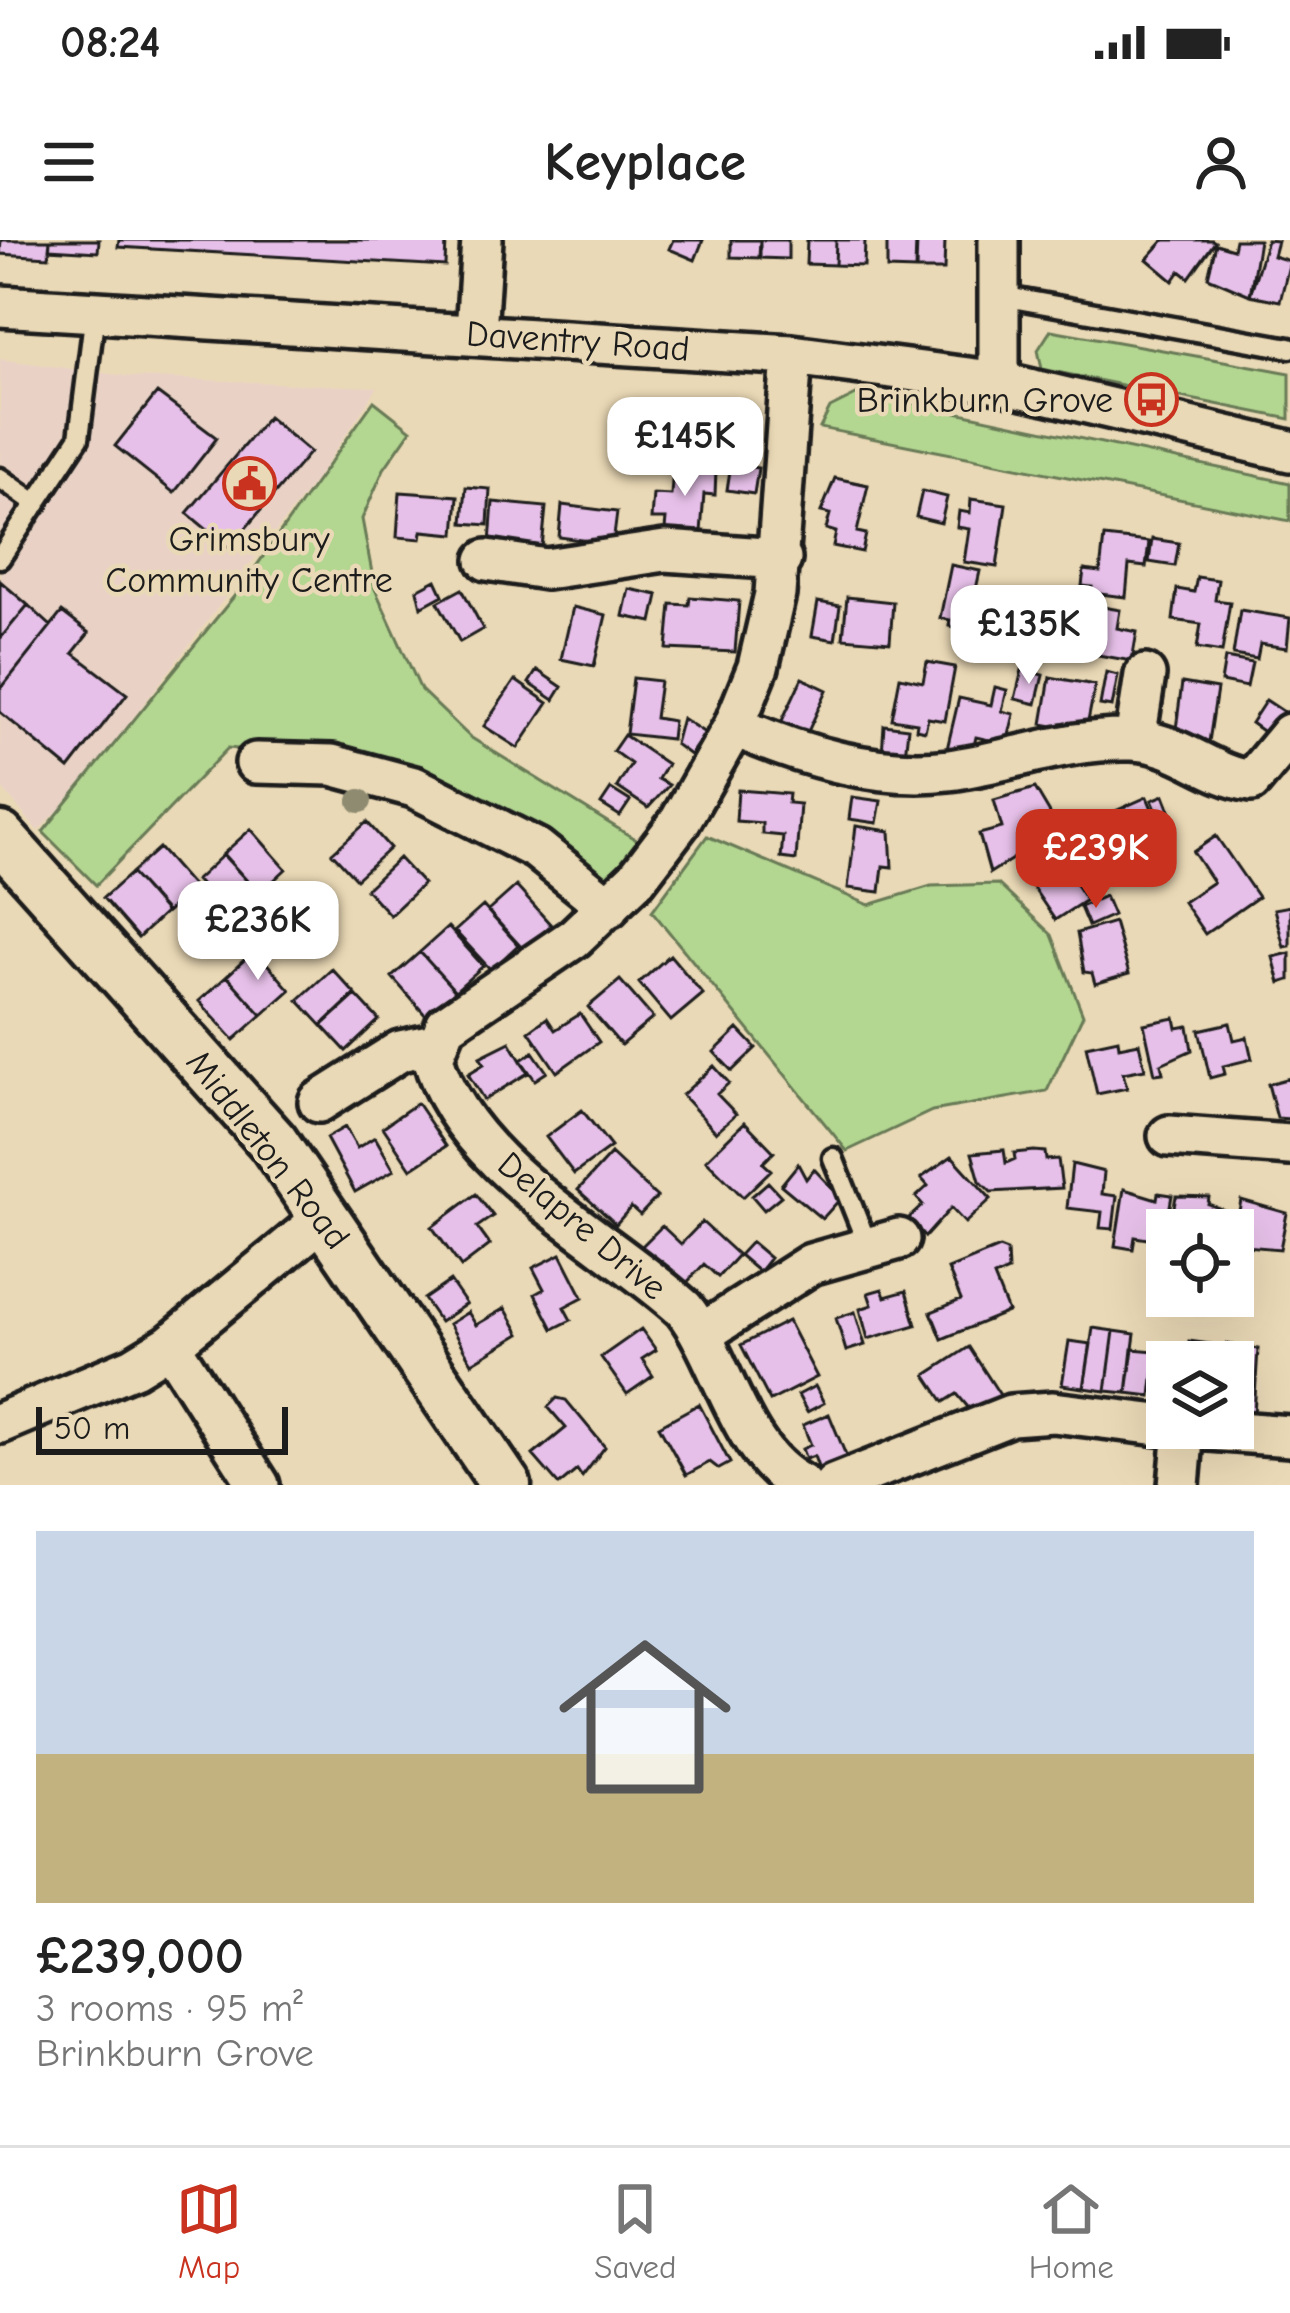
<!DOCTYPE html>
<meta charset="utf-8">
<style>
:root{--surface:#fff;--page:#f6f6f6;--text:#222;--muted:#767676;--line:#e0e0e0;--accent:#c8321e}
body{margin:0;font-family:"Comic Neue",sans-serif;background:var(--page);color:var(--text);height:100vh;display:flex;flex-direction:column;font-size:45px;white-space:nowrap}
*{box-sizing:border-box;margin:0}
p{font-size:39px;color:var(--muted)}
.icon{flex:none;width:66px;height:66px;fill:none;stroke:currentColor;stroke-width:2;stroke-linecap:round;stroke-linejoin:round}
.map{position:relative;height:1245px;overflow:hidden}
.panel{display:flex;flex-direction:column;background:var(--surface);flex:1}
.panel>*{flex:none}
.controls{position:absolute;left:1146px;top:969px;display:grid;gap:24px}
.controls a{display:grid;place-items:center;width:108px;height:108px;border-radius:0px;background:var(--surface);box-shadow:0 12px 48px #0002;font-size:60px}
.scale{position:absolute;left:36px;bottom:30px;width:252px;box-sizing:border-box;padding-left:12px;border:6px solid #1c1c1c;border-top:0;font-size:33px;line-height:42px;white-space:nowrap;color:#1c1c1c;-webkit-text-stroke:9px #ead9b6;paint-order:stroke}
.price{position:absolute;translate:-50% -102px;padding:0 27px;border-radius:24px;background:#fff;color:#222;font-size:39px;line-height:78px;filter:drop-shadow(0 3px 6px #0008)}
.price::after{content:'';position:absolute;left:50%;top:72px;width:36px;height:27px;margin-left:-18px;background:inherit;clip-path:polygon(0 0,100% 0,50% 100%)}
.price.on{background:var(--accent);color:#fff}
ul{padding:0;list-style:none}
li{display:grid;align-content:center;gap:24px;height:636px;padding:0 36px}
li+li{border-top:3px solid var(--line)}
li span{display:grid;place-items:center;height:372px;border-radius:0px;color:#555}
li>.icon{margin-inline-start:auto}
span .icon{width:216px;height:216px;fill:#fffc;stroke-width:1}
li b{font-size:51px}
.status{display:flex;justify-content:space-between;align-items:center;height:84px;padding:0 60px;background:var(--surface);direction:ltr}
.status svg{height:33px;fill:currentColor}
header{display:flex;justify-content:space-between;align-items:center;height:156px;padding:0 36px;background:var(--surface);font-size:54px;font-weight:800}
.tabs{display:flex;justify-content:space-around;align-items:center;height:168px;border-top:3px solid var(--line);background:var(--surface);font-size:33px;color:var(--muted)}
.tabs a{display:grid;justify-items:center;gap:6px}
.tabs .on{color:var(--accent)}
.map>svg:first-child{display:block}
.built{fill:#e9d2c5}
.green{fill:#b3d791;stroke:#687a56;stroke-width:3}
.building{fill:#e7c0e9;stroke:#1c1c1c;stroke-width:3}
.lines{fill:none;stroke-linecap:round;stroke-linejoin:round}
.service-casing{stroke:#1c1c1c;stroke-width:27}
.minor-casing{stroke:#1c1c1c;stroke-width:48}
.tertiary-casing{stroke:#1c1c1c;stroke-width:57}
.service{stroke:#ead9b6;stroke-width:18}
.minor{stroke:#ead9b6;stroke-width:39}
.tertiary{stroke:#ead9b6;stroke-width:48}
.tree{fill:#8e8b71}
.labels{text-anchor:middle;stroke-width:9;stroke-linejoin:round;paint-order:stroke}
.street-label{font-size:36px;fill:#1c1c1c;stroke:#ead9b6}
.poi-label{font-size:36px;fill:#1c1c1c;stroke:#ead9b6;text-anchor:end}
</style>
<div class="status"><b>08:24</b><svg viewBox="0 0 49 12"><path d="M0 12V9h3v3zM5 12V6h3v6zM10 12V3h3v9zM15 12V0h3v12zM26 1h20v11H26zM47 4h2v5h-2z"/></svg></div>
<header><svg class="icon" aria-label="menu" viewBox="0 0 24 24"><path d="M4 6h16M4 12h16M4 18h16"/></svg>Keyplace<svg class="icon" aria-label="person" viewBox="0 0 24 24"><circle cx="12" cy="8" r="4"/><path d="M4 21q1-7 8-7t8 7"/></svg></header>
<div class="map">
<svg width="1290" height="1245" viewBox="0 0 1290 1245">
<rect width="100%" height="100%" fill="#ead9b6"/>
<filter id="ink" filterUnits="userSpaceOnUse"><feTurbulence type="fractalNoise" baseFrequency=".00833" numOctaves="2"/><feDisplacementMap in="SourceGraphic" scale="24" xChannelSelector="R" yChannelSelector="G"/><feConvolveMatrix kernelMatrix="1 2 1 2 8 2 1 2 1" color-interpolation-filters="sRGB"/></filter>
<g filter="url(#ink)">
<path class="built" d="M 0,119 L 134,137 L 378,147 L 317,238 L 76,553 L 38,591 L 0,546 Z"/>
<path class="green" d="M 1051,90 L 1290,133 L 1290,179 L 1042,129 L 1038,110 Z
M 862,152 L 1290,243 L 1290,281 L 820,188 L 830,168 Z
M 374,161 L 411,190 L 384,229 L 362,279 L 375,349 L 421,450 L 470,497 L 651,609 L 608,648 L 375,522 L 228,508 L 96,645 L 43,592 L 240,349 Z
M 707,596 L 869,665 L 931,646 L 998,644 L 1052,695 L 1083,775 L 1047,851 L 932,871 L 847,911 L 652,671 Z"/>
<path class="building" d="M 1,0 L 50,0 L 49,17 L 0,14 Z
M 50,0 L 99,0 L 98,12 L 49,9 Z
M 119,0 L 446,0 L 445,26 L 118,7 Z
M 673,0 L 703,0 L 695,20 L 669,9 Z
M 731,0 L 760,0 L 760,18 L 731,17 Z
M 760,0 L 788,0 L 788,19 L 759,18 Z
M 807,0 L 836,0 L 835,25 L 806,24 Z
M 836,0 L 865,0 L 864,26 L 835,25 Z
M 887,0 L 916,0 L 915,30 L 887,29 Z
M 917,0 L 945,0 L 944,30 L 916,30 Z
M 1164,0 L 1212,0 L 1215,2 L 1189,38 L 1180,31 L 1173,41 L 1147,19 Z
M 1235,0 L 1259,0 L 1250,55 L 1208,37 L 1216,4 L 1233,9 Z
M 1267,0 L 1277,1 L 1273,16 L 1290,21 L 1280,61 L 1250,55 Z
M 157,153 L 217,198 L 174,253 L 115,206 Z
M 268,177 L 310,212 L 229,308 L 187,273 Z
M 731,224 L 758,228 L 754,254 L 727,250 Z
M 673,227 L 716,230 L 715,255 L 704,254 L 701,292 L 665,289 L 666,279 L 651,279 L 653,254 L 671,255 Z
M 835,238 L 868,245 L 857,292 L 866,294 L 862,312 L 833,306 L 836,292 L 826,289 L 830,274 L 821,272 Z
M 466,247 L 490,249 L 488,285 L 463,283 Z
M 922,251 L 947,257 L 941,283 L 916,277 Z
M 400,252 L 458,256 L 455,294 L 422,291 L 421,299 L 397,297 Z
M 971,259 L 1006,264 L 997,327 L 964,322 L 969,289 L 957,287 L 959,271 L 970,273 Z
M 493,262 L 546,267 L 542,308 L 490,303 Z
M 562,265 L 617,272 L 613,304 L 559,297 Z
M 1104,297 L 1149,302 L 1146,327 L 1129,325 L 1126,357 L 1091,353 L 1092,347 L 1082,346 L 1084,330 L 1100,332 Z
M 1152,299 L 1179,303 L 1175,326 L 1149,322 Z
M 951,325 L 980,331 L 971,372 L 981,373 L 977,392 L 949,386 L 950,380 L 940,378 Z
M 1197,337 L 1218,340 L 1215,360 L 1230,362 L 1222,412 L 1197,408 L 1201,384 L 1173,380 L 1177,349 L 1194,352 Z
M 436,340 L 443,355 L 421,367 L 417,350 Z
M 0,341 L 28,365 L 0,399 Z
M 462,349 L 483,389 L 460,402 L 438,362 Z
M 629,349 L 658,355 L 652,382 L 623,376 Z
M 690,357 L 739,361 L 735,412 L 667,409 L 671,364 L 689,365 Z
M 847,357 L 893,362 L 890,402 L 843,398 Z
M 818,362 L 840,366 L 835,400 L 812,396 Z
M 1086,364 L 1120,370 L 1117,388 L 1137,392 L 1132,421 L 1064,409 L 1071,365 Z
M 28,365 L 51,386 L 0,450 L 0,399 Z
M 573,367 L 606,375 L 594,426 L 561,419 Z
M 1240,370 L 1290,378 L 1287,408 L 1260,404 L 1257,419 L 1233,415 Z
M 62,372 L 89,393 L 73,413 L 127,454 L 69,529 L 0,472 L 0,450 Z
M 1225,418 L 1252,423 L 1247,447 L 1221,442 Z
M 927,422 L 955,427 L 945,481 L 928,478 L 925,491 L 916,489 L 917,483 L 892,479 L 900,437 L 923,442 Z
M 537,430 L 562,447 L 554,460 L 529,443 Z
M 1022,430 L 1043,435 L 1036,464 L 1015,459 Z
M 1106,432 L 1118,435 L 1112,467 L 1100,465 Z
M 1050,437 L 1095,445 L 1086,492 L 1042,484 Z
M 633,438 L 660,441 L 655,478 L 673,481 L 671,499 L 626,494 Z
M 802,438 L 827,450 L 805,498 L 779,487 Z
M 515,440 L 548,463 L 518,508 L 484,486 Z
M 1182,443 L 1217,449 L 1209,502 L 1175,497 Z
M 995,447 L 1007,450 L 1002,471 L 1014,474 L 1007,504 L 976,497 L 972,514 L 947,509 L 959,458 L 991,465 Z
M 1266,460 L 1290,476 L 1275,500 L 1251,483 Z
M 682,478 L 705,493 L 690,515 L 675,504 Z
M 884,485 L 908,488 L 905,516 L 882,514 Z
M 624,495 L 667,524 L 658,539 L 669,545 L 648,568 L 617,547 L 631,524 L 613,511 Z
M 1035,548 L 1051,575 L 1032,587 L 1041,601 L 990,633 L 979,594 L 1002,588 L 994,560 Z
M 611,549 L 630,561 L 620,576 L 601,564 Z
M 738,550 L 789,554 L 788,563 L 800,564 L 796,620 L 781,618 L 783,596 L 762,594 L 762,583 L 736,581 Z
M 1164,555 L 1176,586 L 1165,591 L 1152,560 Z
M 852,557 L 881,561 L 877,583 L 849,579 Z
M 1147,557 L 1159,585 L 1114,604 L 1102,577 Z
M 367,582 L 390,608 L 356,639 L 332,613 Z
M 856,586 L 890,591 L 892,627 L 883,626 L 880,652 L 848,648 Z
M 251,589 L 286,629 L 259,654 L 223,614 Z
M 1216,596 L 1258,657 L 1205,694 L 1183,662 L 1213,642 L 1193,612 Z
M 159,608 L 194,648 L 166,673 L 131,633 Z
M 223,615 L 259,654 L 231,679 L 196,640 Z
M 399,618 L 423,644 L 390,675 L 366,649 Z
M 1061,622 L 1086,660 L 1055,680 L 1030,643 Z
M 131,633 L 166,672 L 138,698 L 103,658 Z
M 516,646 L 551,685 L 524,710 L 488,671 Z
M 1105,656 L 1113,675 L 1088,686 L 1080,667 Z
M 483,666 L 518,705 L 491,730 L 455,691 Z
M 1290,666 L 1290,706 L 1284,707 L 1274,669 Z
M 1114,682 L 1129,734 L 1095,744 L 1092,733 L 1084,732 L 1077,693 Z
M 448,687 L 483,726 L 455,751 L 420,712 Z
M 255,710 L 290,750 L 262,775 L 227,736 Z
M 420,712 L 455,751 L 427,777 L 392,737 Z
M 1290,713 L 1290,740 L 1280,743 L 1273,717 Z
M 670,715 L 703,754 L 671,781 L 639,743 Z
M 332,729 L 356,755 L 322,786 L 298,760 Z
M 227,736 L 262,775 L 234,800 L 199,761 Z
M 620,740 L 653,778 L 621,805 L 588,767 Z
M 355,754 L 379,780 L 346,811 L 322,785 Z
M 580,774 L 599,802 L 557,832 L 529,791 L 547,778 L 555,790 Z
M 1175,778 L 1177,788 L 1188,786 L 1192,810 L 1161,824 L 1163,833 L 1155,834 L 1144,784 Z
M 1230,783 L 1234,800 L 1247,797 L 1252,819 L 1223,826 L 1225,834 L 1210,838 L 1199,790 Z
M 738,789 L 756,808 L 732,831 L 714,812 Z
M 1118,799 L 1119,807 L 1139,803 L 1145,829 L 1123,833 L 1127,848 L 1097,854 L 1086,806 Z
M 510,802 L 528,833 L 484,860 L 468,834 L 484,824 L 480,817 Z
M 533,812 L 547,832 L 535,840 L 521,820 Z
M 714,826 L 729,843 L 717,854 L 736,874 L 716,892 L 682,855 Z
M 1290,838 L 1290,879 L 1277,878 L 1268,844 Z
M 417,863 L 446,906 L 411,929 L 383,887 Z
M 582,870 L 611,907 L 574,934 L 546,897 Z
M 745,882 L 774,912 L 763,923 L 771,930 L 743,957 L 706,920 Z
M 345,887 L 357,908 L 375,897 L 394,930 L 355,952 L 326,898 Z
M 1004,910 L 1006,923 L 1015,919 L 1014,913 L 1034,911 L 1045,912 L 1046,920 L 1058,919 L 1062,948 L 991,952 L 980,941 L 972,913 Z
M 611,914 L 657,957 L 640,975 L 631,967 L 616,984 L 578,950 Z
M 952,916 L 991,959 L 965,983 L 951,968 L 925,997 L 909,978 L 923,965 L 916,957 L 928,946 L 921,938 Z
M 798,924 L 806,939 L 814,929 L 841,958 L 822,979 L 781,945 Z
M 1072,924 L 1104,932 L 1102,954 L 1117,956 L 1113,989 L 1100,988 L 1102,972 L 1067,968 Z
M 768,942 L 781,956 L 764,970 L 752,956 Z
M 1124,949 L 1157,959 L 1158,953 L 1172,955 L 1166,989 L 1155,987 L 1154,1000 L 1135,997 L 1133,1009 L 1115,1006 Z
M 476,954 L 493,976 L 477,987 L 490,1005 L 461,1027 L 432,987 Z
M 1176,956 L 1209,957 L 1208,964 L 1229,972 L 1226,990 L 1170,990 Z
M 1241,960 L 1287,973 L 1280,1009 L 1233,1005 Z
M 702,982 L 738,1015 L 718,1037 L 704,1024 L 680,1050 L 638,1010 L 662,986 L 681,1004 Z
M 751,1002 L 770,1018 L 759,1032 L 739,1015 Z
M 999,1008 L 1007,1011 L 1008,1031 L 994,1037 L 1008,1072 L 942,1099 L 931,1072 L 961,1060 L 948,1029 Z
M 561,1014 L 583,1057 L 564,1067 L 571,1080 L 553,1089 L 535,1054 L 544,1049 L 533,1028 Z
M 450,1041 L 466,1064 L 440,1082 L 424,1059 Z
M 882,1049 L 885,1057 L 906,1051 L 916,1085 L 868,1099 L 860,1069 L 872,1065 L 868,1053 Z
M 505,1068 L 520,1094 L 472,1123 L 449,1084 L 468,1072 L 476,1085 Z
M 855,1072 L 865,1105 L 846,1111 L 836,1078 Z
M 788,1081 L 817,1137 L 770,1161 L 741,1105 Z
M 1093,1088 L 1114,1091 L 1106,1151 L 1084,1148 Z
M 641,1089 L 656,1110 L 642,1119 L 653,1136 L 627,1154 L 601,1117 Z
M 1114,1091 L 1135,1094 L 1127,1153 L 1106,1151 Z
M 1069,1101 L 1091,1104 L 1084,1148 L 1062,1145 Z
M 1189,1101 L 1217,1105 L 1219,1122 L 1186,1122 Z
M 1227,1104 L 1258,1109 L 1254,1174 L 1233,1171 L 1233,1122 L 1224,1122 Z
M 969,1107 L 1000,1155 L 972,1172 L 957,1154 L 944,1162 L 926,1135 Z
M 1132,1109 L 1156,1111 L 1151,1156 L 1127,1153 Z
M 815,1146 L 824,1163 L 807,1172 L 798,1155 Z
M 557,1158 L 566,1160 L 605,1207 L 582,1237 L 577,1230 L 559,1245 L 533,1215 L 566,1188 L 548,1167 Z
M 699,1164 L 730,1223 L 719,1229 L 710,1222 L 686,1235 L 659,1186 Z
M 829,1174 L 847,1218 L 819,1230 L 814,1216 L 806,1219 L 802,1209 L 811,1205 L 803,1185 Z"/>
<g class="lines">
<defs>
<path id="service" d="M 1001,56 L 1290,108
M 0,238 L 37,264
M 0,318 L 79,198 L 95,72
M 833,918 L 868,1006"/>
<path id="minor" d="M 999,0 L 999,142
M 0,66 L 792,115 L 999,142 L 1290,211
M 476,92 L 482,0
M 792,115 L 775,354 L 758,427 L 734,486 L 679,583 L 637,638 L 574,698 L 446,785 L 433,817 C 461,926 606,998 684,1069 C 724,1120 739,1215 802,1245
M 487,320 L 546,329 L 665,311 L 781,319
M 734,486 C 798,515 878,539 949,530 C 1011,522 1067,498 1131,500 C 1178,501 1208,535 1251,541 L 1290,494
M 1135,500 L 1145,435
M 256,523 L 332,525 L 414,547 L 537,609 L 609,667
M 319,862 L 400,811 L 434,804
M 1169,896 L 1290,905
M 703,1093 L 811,1024 L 899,999
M 170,1105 L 259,1245
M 0,1183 L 134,1127 L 170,1105 L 326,976
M 1183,1188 L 1290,1196
M 834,1245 L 1011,1175 L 1053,1172 L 1167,1186
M 1179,1245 L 1184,1188"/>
<path id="tertiary" d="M 0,597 L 273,902 L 506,1245"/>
</defs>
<use href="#service" class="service-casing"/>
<use href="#minor" class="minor-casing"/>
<use href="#tertiary" class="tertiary-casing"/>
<use href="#service" class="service"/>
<use href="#minor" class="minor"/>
<use href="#tertiary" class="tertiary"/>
</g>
<circle class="tree" cx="360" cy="561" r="12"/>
</g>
<defs>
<symbol id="bus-ring" viewBox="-11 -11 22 22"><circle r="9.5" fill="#ead9b6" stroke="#c8321e" stroke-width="1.5"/><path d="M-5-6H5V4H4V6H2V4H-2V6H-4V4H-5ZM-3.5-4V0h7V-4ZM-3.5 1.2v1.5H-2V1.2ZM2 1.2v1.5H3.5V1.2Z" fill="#c8321e"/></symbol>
<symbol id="civic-ring" viewBox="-11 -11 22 22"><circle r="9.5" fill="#ead9b6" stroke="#c8321e" stroke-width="1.5"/><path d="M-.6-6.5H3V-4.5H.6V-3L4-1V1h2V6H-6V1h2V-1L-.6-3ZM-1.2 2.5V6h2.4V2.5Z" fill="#c8321e"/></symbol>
</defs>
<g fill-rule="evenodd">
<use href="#bus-ring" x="1122" y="130" width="59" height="59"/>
<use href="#civic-ring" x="220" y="214" width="59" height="59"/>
</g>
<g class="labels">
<g class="street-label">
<text transform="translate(578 100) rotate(4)" y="13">Daventry Road</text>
<text transform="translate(269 909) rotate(52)" y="13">Middleton Road</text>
<text transform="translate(583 985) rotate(40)" y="13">Delapre Drive</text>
</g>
<g class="poi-label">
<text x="1113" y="172">Brinkburn Grove</text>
<text x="249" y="311" text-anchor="middle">Grimsbury<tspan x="249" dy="41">Community Centre</tspan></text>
</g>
</g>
</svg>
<div class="controls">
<a><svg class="icon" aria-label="locate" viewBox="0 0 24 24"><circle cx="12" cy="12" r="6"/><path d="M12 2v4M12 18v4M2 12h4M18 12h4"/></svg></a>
<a><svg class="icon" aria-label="layers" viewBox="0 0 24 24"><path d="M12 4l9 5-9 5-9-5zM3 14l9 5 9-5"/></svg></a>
</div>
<div class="scale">50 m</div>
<b class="price" style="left:685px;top:259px">£145K</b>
<b class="price" style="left:1029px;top:447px">£135K</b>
<b class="price on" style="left:1096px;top:671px">£239K</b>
<b class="price" style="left:258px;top:743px">£236K</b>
</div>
<section class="panel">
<ul>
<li><span style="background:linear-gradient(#c9d6e8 60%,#c2b280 0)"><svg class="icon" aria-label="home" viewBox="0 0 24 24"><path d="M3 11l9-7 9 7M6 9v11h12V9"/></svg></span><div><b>£239,000</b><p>3 rooms · 95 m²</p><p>Brinkburn Grove</p></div></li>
</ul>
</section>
<nav class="tabs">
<a class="on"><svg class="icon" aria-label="map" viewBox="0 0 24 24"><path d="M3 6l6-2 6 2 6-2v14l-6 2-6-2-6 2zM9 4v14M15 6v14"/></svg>Map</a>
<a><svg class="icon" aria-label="saved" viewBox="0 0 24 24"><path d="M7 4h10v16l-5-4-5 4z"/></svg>Saved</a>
<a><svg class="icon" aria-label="home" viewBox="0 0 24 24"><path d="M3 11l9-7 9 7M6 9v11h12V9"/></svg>Home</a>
</nav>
